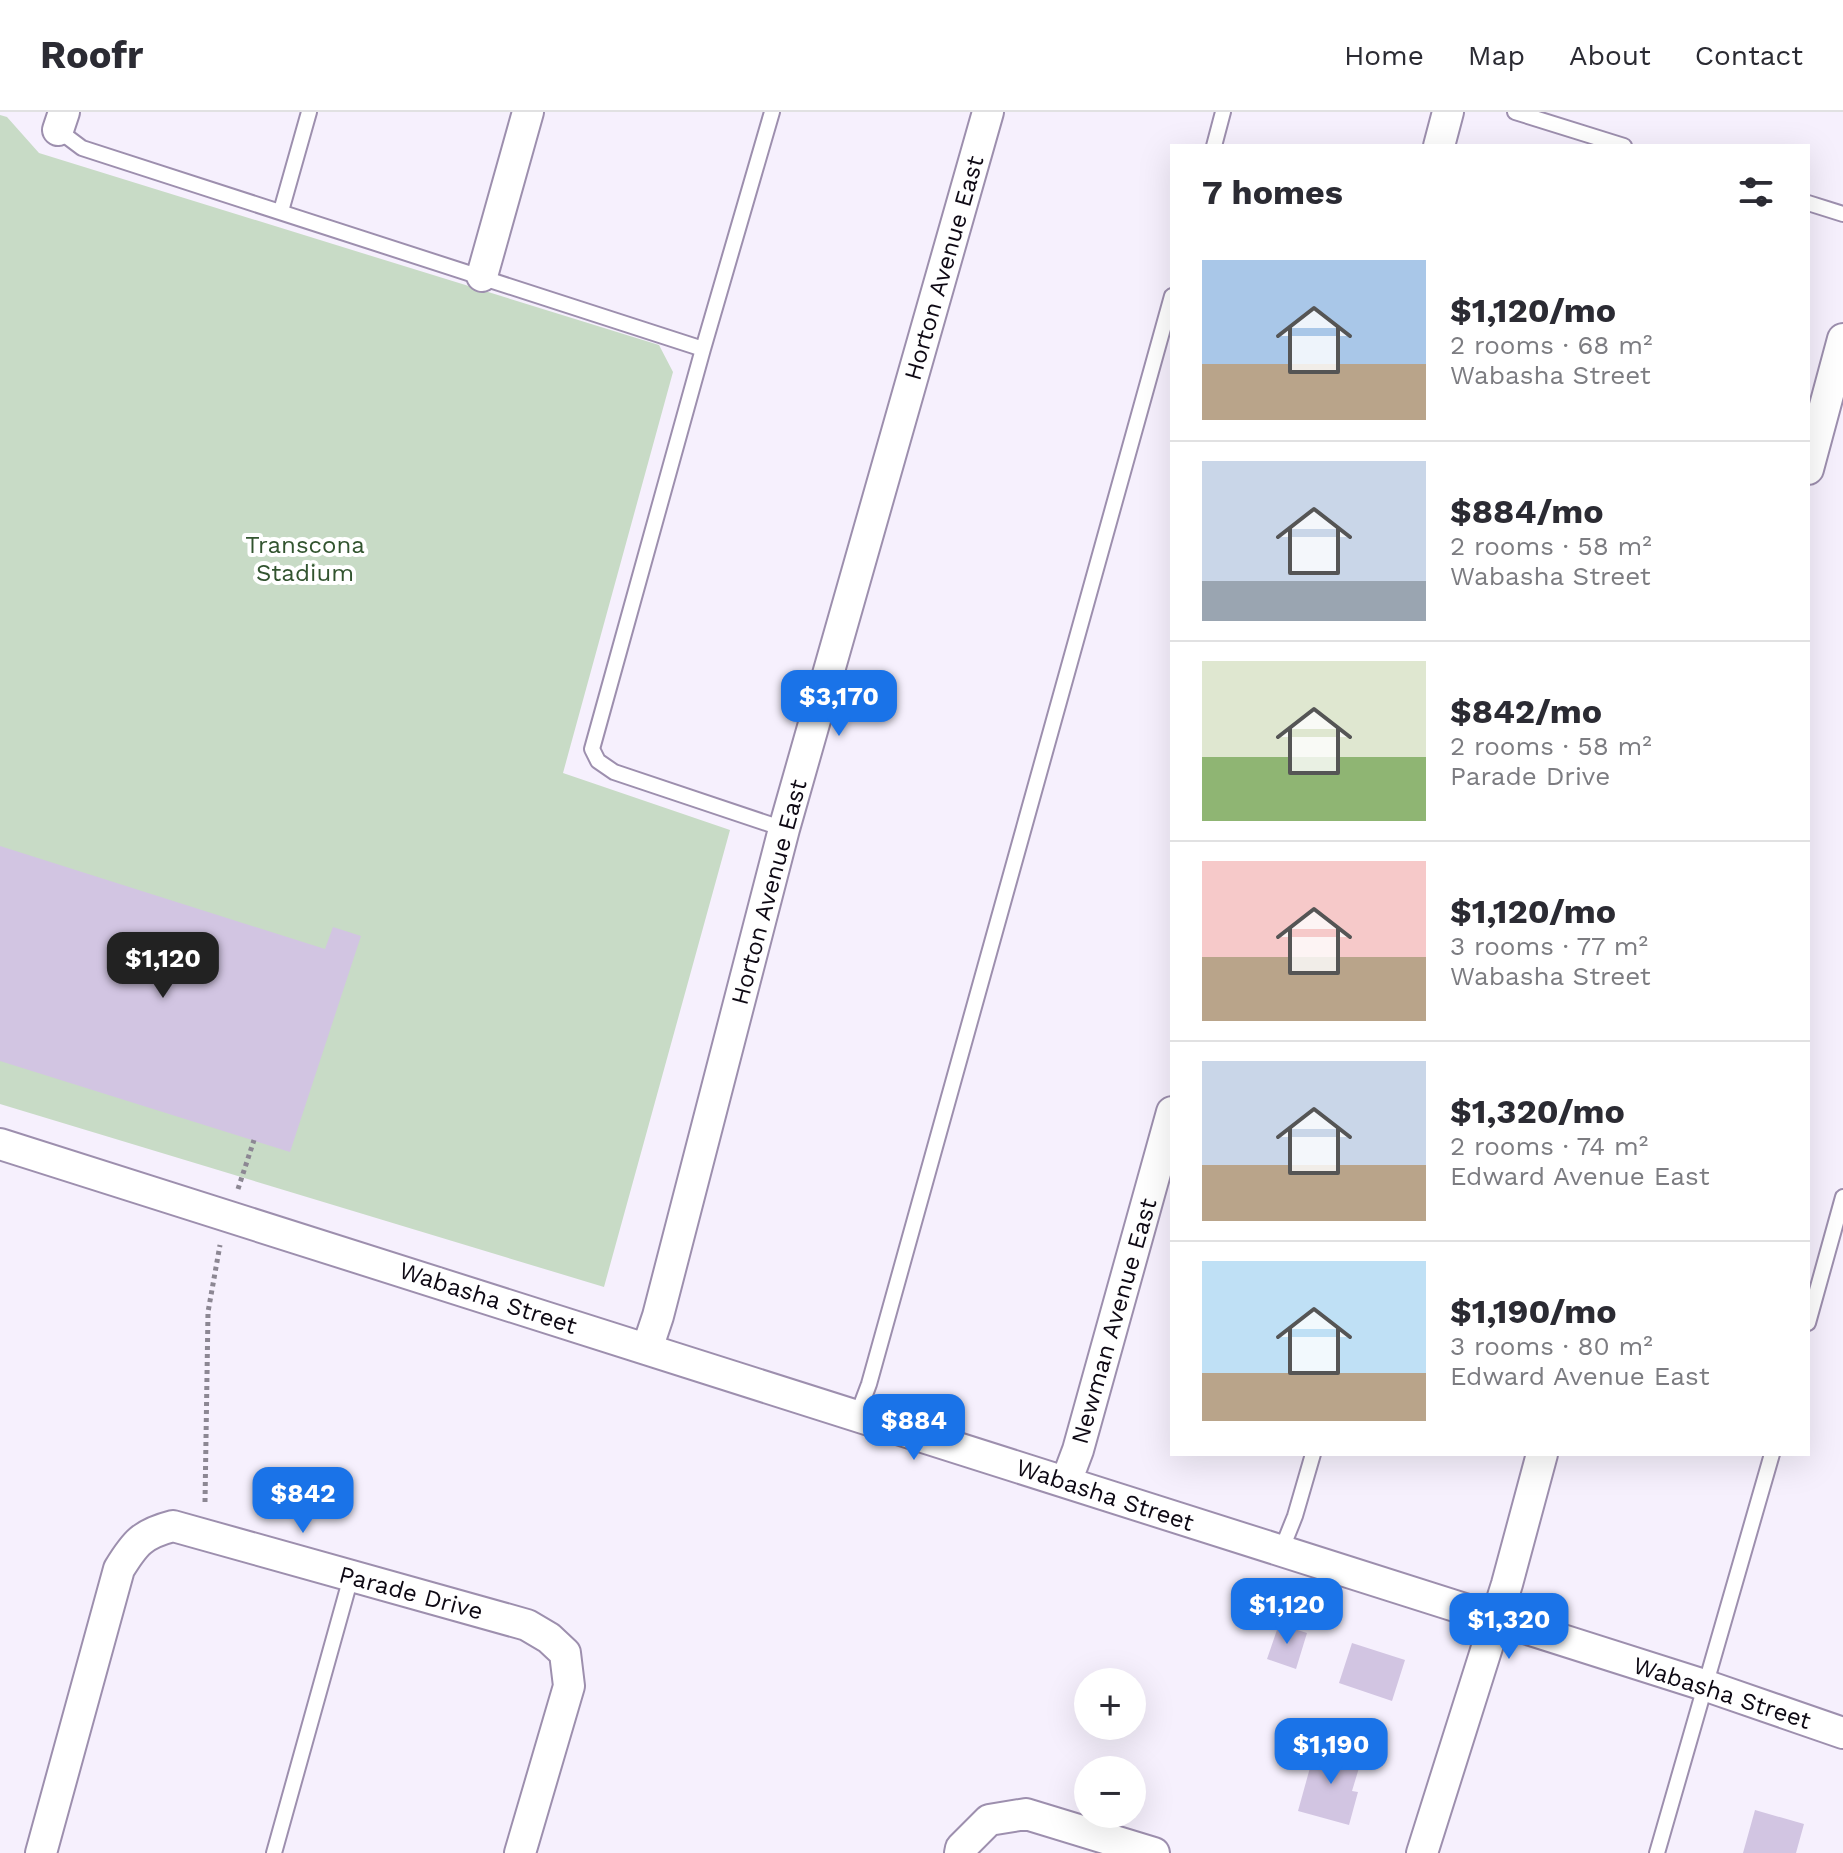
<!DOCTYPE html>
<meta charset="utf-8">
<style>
:root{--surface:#fff;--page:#f7f7f7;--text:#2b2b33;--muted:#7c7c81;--line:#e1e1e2;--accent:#1a73e8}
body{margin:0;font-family:"Work Sans",sans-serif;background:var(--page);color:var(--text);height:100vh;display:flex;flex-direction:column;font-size:30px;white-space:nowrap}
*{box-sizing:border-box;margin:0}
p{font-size:26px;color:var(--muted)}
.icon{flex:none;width:44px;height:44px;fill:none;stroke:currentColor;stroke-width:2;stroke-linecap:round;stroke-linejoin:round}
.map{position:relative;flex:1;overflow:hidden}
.panel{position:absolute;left:1170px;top:32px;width:640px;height:1312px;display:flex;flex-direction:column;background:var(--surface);border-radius:0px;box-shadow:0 8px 32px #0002}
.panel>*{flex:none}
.buttons{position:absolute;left:1074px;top:1556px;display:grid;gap:16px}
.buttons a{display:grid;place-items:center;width:72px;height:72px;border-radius:50%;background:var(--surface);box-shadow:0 8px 32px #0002;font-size:40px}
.price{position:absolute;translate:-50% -68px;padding:0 18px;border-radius:16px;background:var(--accent);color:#fff;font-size:26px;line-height:52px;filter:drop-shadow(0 2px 4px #0008)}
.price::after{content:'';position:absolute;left:50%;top:48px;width:24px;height:18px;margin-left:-12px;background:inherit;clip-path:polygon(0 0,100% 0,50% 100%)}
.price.selected{background:#222;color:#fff}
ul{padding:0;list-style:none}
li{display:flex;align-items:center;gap:24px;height:200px;padding:0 32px}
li+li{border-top:2px solid var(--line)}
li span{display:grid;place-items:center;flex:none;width:224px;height:160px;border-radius:0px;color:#555}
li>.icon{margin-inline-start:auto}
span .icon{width:96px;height:96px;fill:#fffc;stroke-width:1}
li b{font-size:34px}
h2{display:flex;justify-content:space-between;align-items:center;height:96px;padding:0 32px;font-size:34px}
header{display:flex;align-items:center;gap:48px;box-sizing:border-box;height:112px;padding:0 40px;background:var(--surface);border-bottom:2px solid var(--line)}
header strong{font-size:38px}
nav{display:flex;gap:44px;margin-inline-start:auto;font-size:28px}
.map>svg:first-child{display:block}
.green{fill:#c8dbc6}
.building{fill:#d2c5e2}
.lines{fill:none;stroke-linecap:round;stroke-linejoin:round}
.lane-casing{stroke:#9d8fae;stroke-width:18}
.street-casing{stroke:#9d8fae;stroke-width:34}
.path{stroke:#8c8793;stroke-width:5;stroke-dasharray:4 4;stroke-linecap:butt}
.lane{stroke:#fff;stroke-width:14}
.street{stroke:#fff;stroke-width:30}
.labels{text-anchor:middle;stroke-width:8;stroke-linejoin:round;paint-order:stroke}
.street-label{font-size:24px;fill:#0e0914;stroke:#fff}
.park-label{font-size:24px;fill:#32542f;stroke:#fff}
</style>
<header>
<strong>Roofr</strong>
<nav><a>Home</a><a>Map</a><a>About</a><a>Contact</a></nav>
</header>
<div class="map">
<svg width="1843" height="1741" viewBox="0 0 1843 1741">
<rect width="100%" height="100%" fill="#f6f0fd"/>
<path class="green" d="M 0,3 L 7,5 L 39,41 L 659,233 L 673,260 L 563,661 L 730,718 L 604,1175 L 0,992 Z"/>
<path class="building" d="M 0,734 L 325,837 L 333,815 L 361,824 L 290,1040 L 0,949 Z
M 1279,1512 L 1307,1521 L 1296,1557 L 1267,1547 Z
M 1352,1531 L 1405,1548 L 1392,1589 L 1339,1571 Z
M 1316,1634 L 1362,1646 L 1352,1679 L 1358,1680 L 1349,1713 L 1298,1699 Z
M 1755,1698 L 1804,1712 L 1796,1741 L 1743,1741 Z"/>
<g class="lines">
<defs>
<path id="lane" d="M 772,0 L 703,237 L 592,637 L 598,649 L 614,660 L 784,717
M 1515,0 L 1624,34
M 58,18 L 82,36 L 703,237
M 1214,34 L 1223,0
M 1808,91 L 1843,102
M 281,99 L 309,0
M 1808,1211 L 1843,1085
M 857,1304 L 869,1272 L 1172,184
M 1281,1439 L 1295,1404 L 1313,1342
M 274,1741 L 351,1465
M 1657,1741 L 1772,1342"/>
<path id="street" d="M 58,18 L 64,0
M 1439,34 L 1448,0
M 482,164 L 528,0
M 1808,357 L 1843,227
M 0,1032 L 1704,1573 L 1843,1621
M 647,1237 L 658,1204 L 784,717 L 988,0
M 1066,1370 L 1078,1338 L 1172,1000
M 41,1741 L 119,1457 C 135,1431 142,1422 173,1414 L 527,1513 L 549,1526 L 565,1541 L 569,1574 L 520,1741
M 960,1741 L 961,1736 L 989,1708 L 1026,1702 L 1154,1741
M 1422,1741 L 1507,1472 L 1542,1342"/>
</defs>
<use href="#lane" class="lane-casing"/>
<use href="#street" class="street-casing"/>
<path class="path" d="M 238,1077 L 254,1028
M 205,1390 L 208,1200 L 220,1133"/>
<use href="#lane" class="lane"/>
<use href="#street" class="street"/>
</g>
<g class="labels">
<g class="street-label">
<text transform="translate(944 156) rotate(-74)" y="8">Horton Avenue East</text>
<text transform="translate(769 780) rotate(-75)" y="8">Horton Avenue East</text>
<text transform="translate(488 1186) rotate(18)" y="8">Wabasha Street</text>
<text transform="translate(1114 1209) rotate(-74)" y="8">Newman Avenue East</text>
<text transform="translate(1105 1383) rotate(18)" y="8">Wabasha Street</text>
<text transform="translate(411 1481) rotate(15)" y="8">Parade Drive</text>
<text transform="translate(1722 1581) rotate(18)" y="8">Wabasha Street</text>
</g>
<g class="park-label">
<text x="305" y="441">Transcona<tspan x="305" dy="28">Stadium</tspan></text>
</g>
</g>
</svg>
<div class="buttons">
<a>+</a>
<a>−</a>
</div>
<b class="price" style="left:839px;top:626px">$3,170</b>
<b class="price selected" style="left:163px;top:888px">$1,120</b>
<b class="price" style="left:914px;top:1350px">$884</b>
<b class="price" style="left:303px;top:1423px">$842</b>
<b class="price" style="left:1287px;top:1534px">$1,120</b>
<b class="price" style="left:1509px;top:1549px">$1,320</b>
<b class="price" style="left:1331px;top:1674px">$1,190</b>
<section class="panel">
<h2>7 homes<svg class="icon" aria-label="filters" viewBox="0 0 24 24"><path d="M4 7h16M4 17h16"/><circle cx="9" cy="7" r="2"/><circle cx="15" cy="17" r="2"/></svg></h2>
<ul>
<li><span style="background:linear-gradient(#a9c7e8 65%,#b9a48a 0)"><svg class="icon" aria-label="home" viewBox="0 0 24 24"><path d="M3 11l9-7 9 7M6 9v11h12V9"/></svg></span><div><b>$1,120/mo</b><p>2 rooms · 68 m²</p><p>Wabasha Street</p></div></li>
<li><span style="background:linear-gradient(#c9d6e8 75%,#9aa5b1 0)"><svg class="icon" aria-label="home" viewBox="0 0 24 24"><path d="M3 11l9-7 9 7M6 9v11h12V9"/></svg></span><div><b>$884/mo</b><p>2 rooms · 58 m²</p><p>Wabasha Street</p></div></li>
<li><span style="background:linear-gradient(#dfe7d0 60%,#8fb573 0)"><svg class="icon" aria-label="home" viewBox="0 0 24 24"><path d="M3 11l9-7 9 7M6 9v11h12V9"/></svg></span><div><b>$842/mo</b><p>2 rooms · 58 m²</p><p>Parade Drive</p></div></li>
<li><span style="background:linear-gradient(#f6c9c9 60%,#b9a48a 0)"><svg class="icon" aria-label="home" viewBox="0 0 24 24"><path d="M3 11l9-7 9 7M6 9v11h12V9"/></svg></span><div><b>$1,120/mo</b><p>3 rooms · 77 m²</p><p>Wabasha Street</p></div></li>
<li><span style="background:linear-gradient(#c9d6e8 65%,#b9a48a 0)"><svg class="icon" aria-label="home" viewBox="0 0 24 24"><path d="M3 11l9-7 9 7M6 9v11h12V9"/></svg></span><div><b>$1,320/mo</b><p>2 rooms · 74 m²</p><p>Edward Avenue East</p></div></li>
<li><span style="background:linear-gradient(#bfe0f5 70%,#b9a48a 0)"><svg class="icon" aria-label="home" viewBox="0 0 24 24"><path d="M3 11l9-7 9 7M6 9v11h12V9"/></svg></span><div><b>$1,190/mo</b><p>3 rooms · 80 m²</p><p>Edward Avenue East</p></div></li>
</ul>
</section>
</div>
